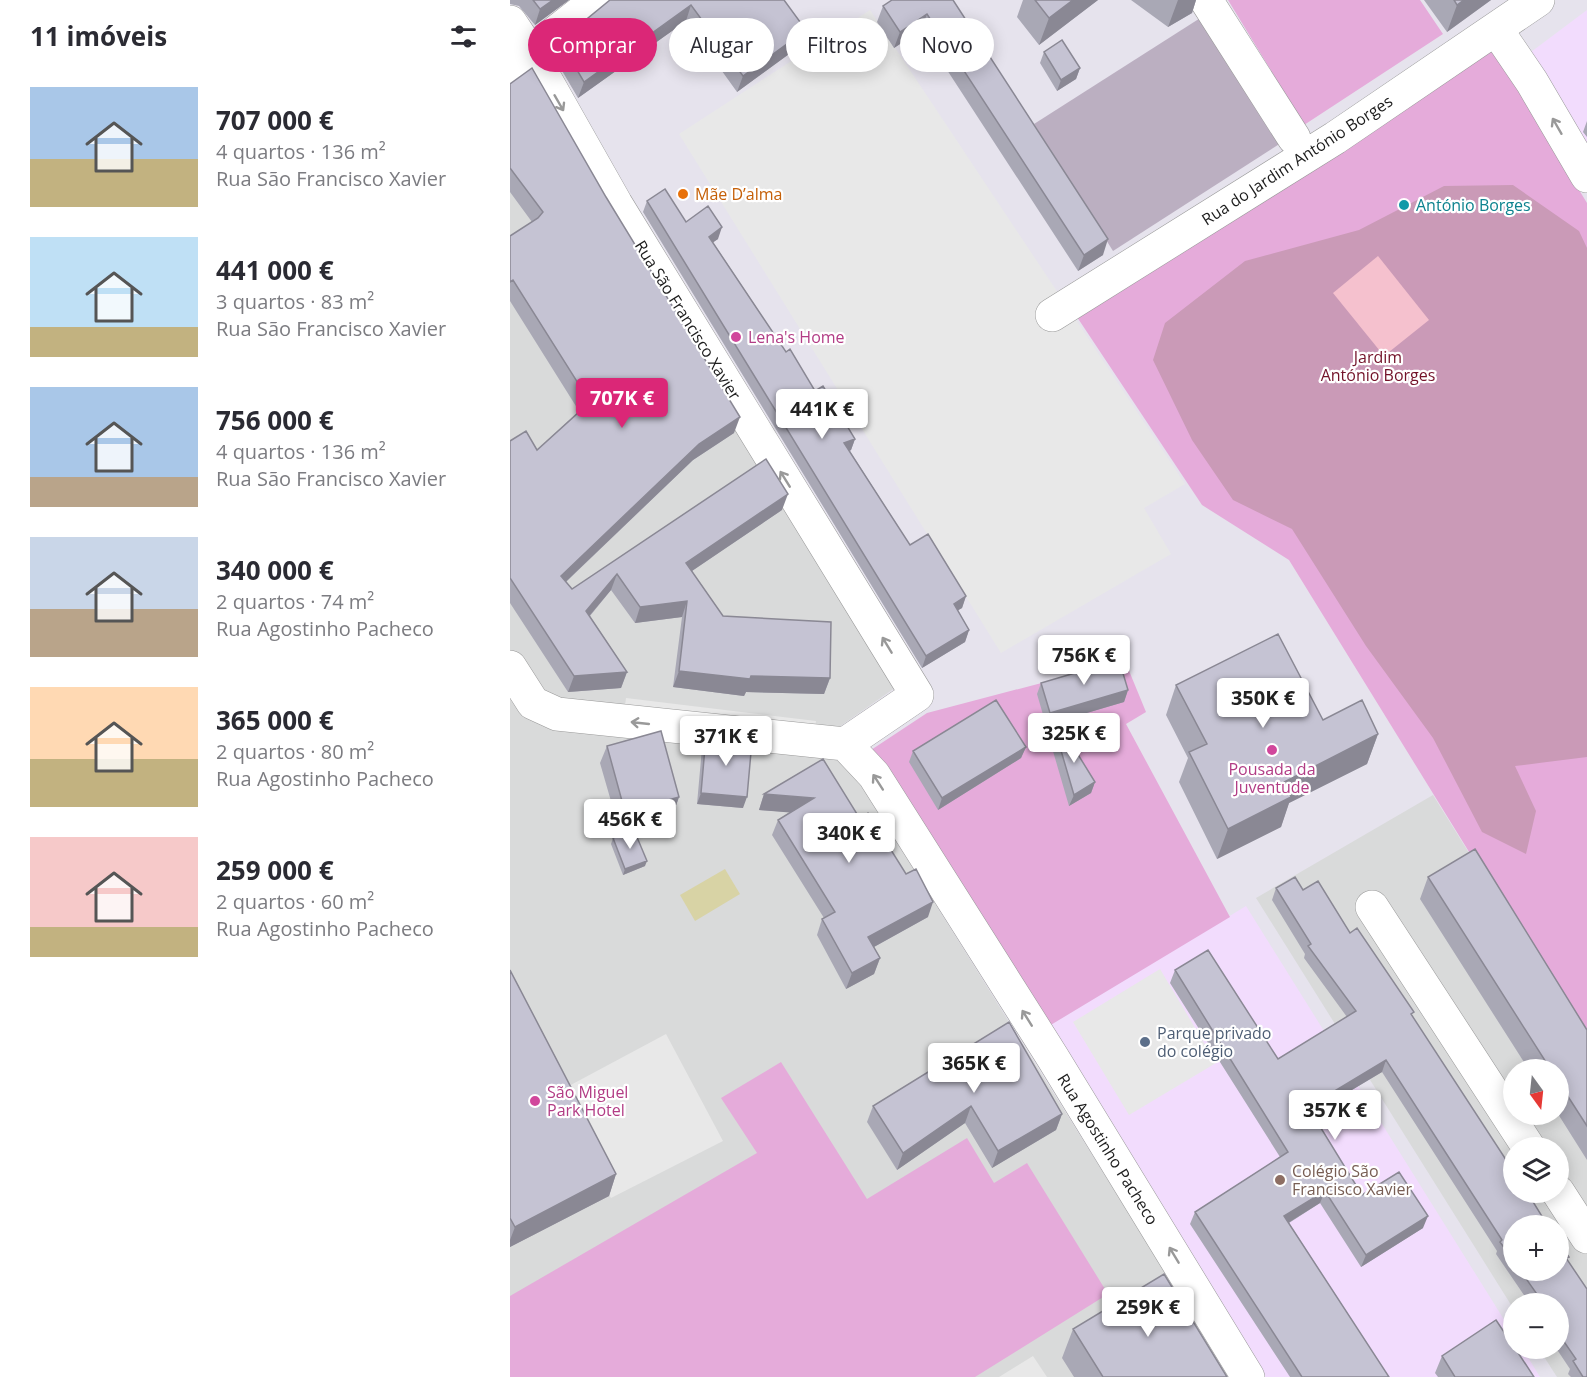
<!DOCTYPE html>
<html lang="pt">
<meta charset="utf-8">
<style>
:root{--surface:#fff;--page:#f2f2f3;--text:#2b2b33;--muted:#7c7c81;--accent:#db2777}
body{margin:0;font-family:"Open Sans",sans-serif;background:var(--page);color:var(--text);height:100vh;display:flex;flex-direction:column;font-size:22px;white-space:nowrap}
*{box-sizing:border-box;margin:0}
p{font-size:20px;color:var(--muted)}
.icon{flex:none;width:33px;height:33px;fill:none;stroke:currentColor;stroke-width:2;stroke-linecap:round;stroke-linejoin:round}
.map{position:relative;flex:1;overflow:hidden}
.side{display:flex;flex-direction:column;background:var(--surface);width:510px}
.side>*{flex:none}
.guide{position:absolute;left:18px;top:18px;width:570px;height:54px;display:flex;gap:12px}
.needle{width:39px;rotate:165deg}
.controls{position:absolute;left:993px;top:1059px;display:grid;gap:12px}
.controls a{display:grid;place-items:center;width:66px;height:66px;border-radius:50%;background:var(--surface);box-shadow:0 3px 15px #0003;font-size:30px}
.price{position:absolute;translate:-50% -51px;padding:0 14px;border-radius:6px;background:#fff;color:#222;font-size:20px;line-height:39px;filter:drop-shadow(0 2px 3px #0008)}
.price::after{content:'';position:absolute;left:50%;top:36px;width:18px;height:14px;margin-left:-9px;background:inherit;clip-path:polygon(0 0,100% 0,50% 100%)}
.price.active{background:var(--accent);color:#fff}
ul{padding:0;list-style:none}
li{display:flex;align-items:center;gap:18px;height:150px;padding:0 30px}
li span{display:grid;place-items:center;flex:none;width:168px;height:120px;border-radius:0px;color:#555}
li>.icon{margin-inline-start:auto}
span .icon{width:72px;height:72px;fill:#fffc;stroke-width:1}
li b{font-size:26px}
h2{display:flex;justify-content:space-between;align-items:center;height:72px;padding:0 30px;font-size:26px}
.chip{padding:0 21px;border-radius:27px;background:var(--surface);box-shadow:0 3px 15px #0003;font-size:21px;line-height:54px}
.chip.active{background:var(--accent);color:#fff}
main{display:flex;flex:1;min-height:0}
.map>svg:first-child{display:block}
.residential{fill:#d9dada;fill-rule:evenodd}
.education{fill:#f2dcfd}
.construction{fill:#bbafc1}
.grass{fill:#e5abda}
.forest{fill:#ca9ab7}
.park{fill:#f5c1ce}
.parking{fill:#e8e8e8}
.water{fill:#d8d3a5}
.lines{fill:none;stroke-linecap:round;stroke-linejoin:round}
.minor-casing{stroke:#999;stroke-width:34}
.minor{stroke:#fff;stroke-width:33}
.wall{fill:#a9a8b5}
.shaded-wall{fill:#8a8894}
.building{fill:#c5c3d3;stroke:#8a8894;stroke-width:1.5}
.oneway{stroke:#999}
.food-dot{fill:#e8710a;stroke:#fff;stroke-width:2}
.culture-dot{fill:#0f9aa8;stroke:#fff;stroke-width:2}
.hotel-dot{fill:#d1479c;stroke:#fff;stroke-width:2}
.service-dot{fill:#5c6f8a;stroke:#fff;stroke-width:2}
.education-dot{fill:#8d6e63;stroke:#fff;stroke-width:2}
.labels{text-anchor:middle;stroke-width:4.5;stroke-linejoin:round;paint-order:stroke}
.street-label{font-size:16px;fill:#1c1c1c;stroke:#fff}
.food-label{font-size:16px;fill:#c56008;stroke:#fff;text-anchor:start}
.culture-label{font-size:16px;fill:#0d838f;stroke:#fff;text-anchor:start}
.hotel-label{font-size:16px;fill:#b23c85;stroke:#fff;text-anchor:start}
.park-label{font-size:16px;fill:#731229;stroke:#fff}
.service-label{font-size:16px;fill:#4e5e75;stroke:#fff;text-anchor:start}
.education-label{font-size:16px;fill:#785e54;stroke:#fff;text-anchor:start}
</style>
<main>
<section class="side">
<h2>11 imóveis<svg class="icon" aria-label="filters" viewBox="0 0 24 24"><path d="M4 7h16M4 17h16"/><circle cx="9" cy="7" r="2"/><circle cx="15" cy="17" r="2"/></svg></h2>
<ul>
<li><span style="background:linear-gradient(#a9c7e8 60%,#c2b280 0)"><svg class="icon" aria-label="home" viewBox="0 0 24 24"><path d="M3 11l9-7 9 7M6 9v11h12V9"/></svg></span><div><b>707 000 €</b><p>4 quartos · 136 m²</p><p>Rua São Francisco Xavier</p></div></li>
<li><span style="background:linear-gradient(#bfe0f5 75%,#c2b280 0)"><svg class="icon" aria-label="home" viewBox="0 0 24 24"><path d="M3 11l9-7 9 7M6 9v11h12V9"/></svg></span><div><b>441 000 €</b><p>3 quartos · 83 m²</p><p>Rua São Francisco Xavier</p></div></li>
<li><span style="background:linear-gradient(#a9c7e8 75%,#b9a48a 0)"><svg class="icon" aria-label="home" viewBox="0 0 24 24"><path d="M3 11l9-7 9 7M6 9v11h12V9"/></svg></span><div><b>756 000 €</b><p>4 quartos · 136 m²</p><p>Rua São Francisco Xavier</p></div></li>
<li><span style="background:linear-gradient(#c9d6e8 60%,#b9a48a 0)"><svg class="icon" aria-label="home" viewBox="0 0 24 24"><path d="M3 11l9-7 9 7M6 9v11h12V9"/></svg></span><div><b>340 000 €</b><p>2 quartos · 74 m²</p><p>Rua Agostinho Pacheco</p></div></li>
<li><span style="background:linear-gradient(#ffd9b3 60%,#c2b280 0)"><svg class="icon" aria-label="home" viewBox="0 0 24 24"><path d="M3 11l9-7 9 7M6 9v11h12V9"/></svg></span><div><b>365 000 €</b><p>2 quartos · 80 m²</p><p>Rua Agostinho Pacheco</p></div></li>
<li><span style="background:linear-gradient(#f6c9c9 75%,#c2b280 0)"><svg class="icon" aria-label="home" viewBox="0 0 24 24"><path d="M3 11l9-7 9 7M6 9v11h12V9"/></svg></span><div><b>259 000 €</b><p>2 quartos · 60 m²</p><p>Rua Agostinho Pacheco</p></div></li>
</ul>
</section>
<div class="map">
<svg width="1077" height="1377" viewBox="0 0 1077 1377">
<rect width="100%" height="100%" fill="#e6e3ed"/>
<path class="residential" d="M 0,79 L 392,683 L 319,734 L 721,1377 L 0,1377 Z
M 923,795 L 1077,1043 L 1077,1377 L 1047,1377 L 1029,1349 L 1048,1348 L 1048,1304 L 1004,1304 L 1003,1308 L 746,898 ZM 1004,1070 L 1048,1070 L 1048,1114 L 1004,1114 ZM 1004,1148 L 1048,1148 L 1048,1192 L 1004,1192 ZM 1004,1226 L 1048,1226 L 1048,1270 L 1004,1270 Z"/>
<path class="education" d="M 1077,10 L 1077,148 L 1017,55 Z
M 736,906 L 1003,1334 L 1004,1348 L 1013,1349 L 1030,1377 L 753,1377 L 539,1026 Z"/>
<path class="construction" d="M 695,15 L 774,141 L 603,251 L 524,124 Z"/>
<path class="grass" d="M 718,0 L 910,0 L 933,34 L 794,125 Z
M 981,46 L 1077,203 L 1077,1043 L 779,560 L 692,505 L 563,311 Z
M 615,661 L 636,712 L 616,724 L 720,917 L 539,1026 L 361,750 L 417,713 Z
M 271,1062 L 357,1199 L 457,1138 L 484,1183 L 517,1163 L 598,1294 L 465,1377 L 0,1377 L 0,1296 L 247,1153 L 211,1098 Z"/>
<path class="forest" d="M 1003,185 L 1069,231 L 1077,248 L 1077,757 L 1005,766 L 1026,811 L 1016,854 L 972,832 L 923,738 L 856,646 L 782,529 L 723,500 L 682,440 L 643,360 L 655,323 L 735,261 L 849,230 L 934,186 Z"/>
<path class="park" d="M 868,256 L 919,320 L 874,356 L 823,293 Z"/>
<path class="parking" d="M 360,10 L 675,484 L 634,508 L 661,554 L 491,653 L 169,134 Z
M 116,698 L 306,721 L 304,735 L 114,713 Z
M 650,969 L 706,1063 L 619,1115 L 563,1022 Z
M 156,1034 L 213,1141 L 101,1198 L 42,1095 Z
M 523,1356 L 537,1377 L 489,1377 Z"/>
<path class="water" d="M 215,869 L 230,894 L 185,921 L 170,895 Z"/>
<g class="lines">
<defs>
<path id="minor" d="M 696,0 L 784,138
M 0,22 L 20,52 L 106,204 L 407,695 L 335,744
M 986,29 L 1022,82 L 1077,176
M 0,68 L 87,0
M 542,315 L 825,138 L 1028,0
M 0,667 L 23,703 L 47,714 L 335,744
M 335,744 L 364,775 L 543,1058 L 738,1377
M 862,907 L 1019,1148
M 1048,1192 L 1077,1237"/>
</defs>
<use href="#minor" class="minor-casing"/>
<use href="#minor" class="minor"/>
</g>
<path class="wall" d="M 0,0 L 59,0 L 25,25 L 9,6 L 0,4 Z
M 100,0 L 274,0 L 296,30 L 290,46 L 227,92 L 176,21 L 68,98 L 44,57 L 50,41 Z
M 443,0 L 593,255 L 568,271 L 411,30 L 384,48 L 367,22 L 373,6 Z
M 513,0 L 588,0 L 529,45 L 507,17 Z
M 621,0 L 686,0 L 682,13 L 658,27 Z
M 914,0 L 981,0 L 937,32 Z
M 534,52 L 570,68 L 566,79 L 547,91 L 530,63 Z
M 0,84 L 224,433 L 183,460 L 56,582 L 62,589 L 272,510 L 182,571 L 213,616 L 320,678 L 314,694 L 236,692 L 234,696 L 163,687 L 172,617 L 125,623 L 101,590 L 80,616 L 117,672 L 111,688 L 58,692 L 0,603 L 0,441 L 27,450 L 69,411 L 0,301 L 0,236 L 22,222 L 0,192 Z
M 1077,121 L 1077,137 L 1073,132 Z
M 137,201 L 208,239 L 203,242 L 276,352 L 305,391 L 345,439 L 341,450 L 340,451 L 400,545 L 456,596 L 452,608 L 448,610 L 459,630 L 455,642 L 412,668 L 133,212 Z
M 531,683 L 618,690 L 614,702 L 536,725 L 527,694 Z
M 666,685 L 813,720 L 868,734 L 857,764 L 779,803 L 771,827 L 707,859 L 669,782 L 678,758 L 656,715 Z
M 545,730 L 585,782 L 581,793 L 559,806 L 540,741 Z
M 196,736 L 233,808 L 187,804 L 192,748 Z
M 97,746 L 169,797 L 163,814 L 109,829 L 90,763 Z
M 516,747 L 511,758 L 428,810 L 399,762 L 403,751 Z
M 254,794 L 350,819 L 418,917 L 364,947 L 370,958 L 364,974 L 336,989 L 307,935 L 312,919 L 314,918 L 262,835 L 268,820 L 280,812 L 249,810 Z
M 103,838 L 135,866 L 113,875 L 101,844 Z
M 918,877 L 1077,1030 L 1077,1160 L 1048,1114 L 1048,1070 L 1019,1070 L 910,899 Z
M 766,888 L 793,890 L 840,933 L 902,1015 L 1004,1226 L 1004,1270 L 1048,1270 L 1059,1257 L 1057,1260 L 1077,1377 L 1061,1377 L 1058,1374 L 1060,1369 L 1046,1348 L 1048,1348 L 1048,1304 L 1020,1304 L 986,1254 L 987,1251 L 872,1072 L 802,1114 L 852,1195 L 913,1228 L 851,1267 L 810,1203 L 779,1223 L 879,1377 L 780,1377 L 680,1224 L 685,1212 L 770,1157 L 660,983 L 665,970 L 768,1059 L 837,1017 L 794,958 L 795,954 L 762,900 Z
M 0,970 L 106,1174 L 99,1196 L 0,1247 Z
M 499,1022 L 552,1114 L 546,1130 L 482,1168 L 455,1123 L 387,1170 L 357,1122 L 363,1106 Z
M 563,1329 L 717,1377 L 564,1377 L 552,1358 Z
M 932,1356 L 1024,1377 L 928,1377 L 925,1373 Z"/>
<path class="shaded-wall" d="M 43,0 L 59,0 L 25,25 L 30,9 Z
M 563,0 L 588,0 L 529,45 L 539,18 Z
M 668,0 L 686,0 L 682,13 L 658,27 Z
M 954,0 L 981,0 L 937,32 L 947,5 Z
M 181,5 L 176,21 L 68,98 L 74,82 Z
M 417,14 L 411,30 L 384,48 L 390,32 Z
M 296,30 L 290,46 L 227,92 L 233,76 Z
M 570,68 L 566,79 L 547,91 L 551,80 Z
M 212,227 L 208,239 L 195,248 L 199,237 Z
M 598,239 L 593,255 L 568,271 L 574,255 Z
M 230,417 L 224,433 L 183,460 L 45,592 L 51,576 L 189,444 Z
M 345,439 L 341,450 L 330,454 L 334,443 Z
M 278,494 L 272,510 L 170,579 L 176,563 Z
M 107,574 L 101,590 L 70,627 L 76,611 Z
M 456,596 L 452,608 L 440,615 L 444,604 Z
M 177,601 L 172,617 L 125,623 L 130,607 Z
M 459,630 L 455,642 L 412,668 L 416,656 Z
M 169,671 L 241,676 L 320,678 L 314,694 L 236,692 L 234,696 L 163,687 Z
M 117,672 L 111,688 L 58,692 L 64,676 Z
M 618,690 L 614,702 L 536,725 L 540,713 Z
M 868,734 L 857,764 L 779,803 L 771,827 L 707,859 L 718,829 L 774,782 Z
M 516,747 L 511,758 L 428,810 L 432,798 Z
M 585,782 L 581,793 L 559,806 L 564,795 Z
M 191,793 L 237,797 L 233,808 L 187,804 Z
M 254,794 L 304,798 L 298,814 L 249,810 Z
M 169,797 L 163,814 L 109,829 L 115,812 Z
M 137,861 L 135,866 L 113,875 L 115,869 Z
M 423,902 L 418,917 L 353,953 L 358,937 Z
M 370,958 L 364,974 L 336,989 L 342,973 Z
M 876,1060 L 872,1072 L 793,1119 L 798,1107 Z
M 461,1106 L 455,1123 L 387,1170 L 393,1153 Z
M 552,1114 L 546,1130 L 482,1168 L 488,1151 Z
M 106,1174 L 99,1196 L 0,1247 L 0,1240 L 5,1227 Z
M 815,1191 L 810,1203 L 770,1228 L 774,1216 Z
M 918,1216 L 913,1228 L 851,1267 L 856,1255 Z"/>
<path class="building" d="M 23,0 L 43,0 L 30,9 Z
M 100,0 L 274,0 L 296,30 L 233,76 L 181,5 L 74,82 L 50,41 Z
M 382,0 L 443,0 L 598,239 L 574,255 L 417,14 L 390,32 L 373,6 Z
M 525,0 L 563,0 L 539,18 Z
M 944,0 L 954,0 L 947,5 Z
M 552,40 L 570,68 L 551,80 L 534,52 Z
M 22,68 L 96,197 L 230,417 L 189,444 L 51,576 L 62,589 L 256,459 L 278,494 L 176,563 L 213,616 L 321,622 L 320,678 L 241,676 L 240,679 L 169,671 L 177,601 L 130,607 L 107,574 L 76,611 L 117,672 L 64,676 L 0,578 L 0,441 L 16,431 L 27,450 L 80,402 L 3,280 L 0,282 L 0,236 L 28,218 L 33,212 L 0,168 L 0,84 Z
M 155,189 L 176,222 L 198,206 L 212,227 L 199,237 L 276,352 L 280,349 L 305,391 L 313,386 L 345,439 L 334,443 L 400,545 L 418,534 L 456,596 L 444,604 L 459,630 L 416,656 L 137,201 Z
M 768,634 L 813,720 L 852,700 L 868,734 L 774,782 L 781,797 L 718,829 L 679,752 L 697,744 L 666,685 Z
M 609,660 L 618,690 L 540,713 L 531,683 Z
M 486,700 L 516,747 L 432,798 L 403,751 Z
M 551,727 L 585,782 L 564,795 L 545,730 Z
M 151,731 L 169,797 L 115,812 L 97,746 Z
M 196,736 L 242,741 L 237,797 L 191,793 Z
M 313,759 L 350,819 L 358,813 L 396,874 L 406,869 L 423,902 L 358,937 L 370,958 L 342,973 L 312,919 L 325,912 L 268,820 L 304,798 L 254,794 Z
M 124,830 L 137,861 L 115,869 L 103,838 Z
M 965,849 L 1077,1030 L 1077,1126 L 1048,1081 L 1048,1070 L 1041,1070 L 918,877 Z
M 785,877 L 793,890 L 808,881 L 840,933 L 847,928 L 904,1012 L 901,1014 L 1004,1172 L 1004,1192 L 1017,1192 L 1038,1226 L 1004,1226 L 1004,1261 L 990,1242 L 992,1240 L 876,1060 L 798,1107 L 852,1195 L 889,1172 L 918,1216 L 856,1255 L 815,1191 L 774,1216 L 879,1377 L 792,1377 L 685,1212 L 778,1152 L 665,970 L 698,950 L 768,1059 L 846,1011 L 798,946 L 801,944 L 766,888 Z
M 0,970 L 106,1174 L 5,1227 L 0,1218 Z
M 499,1022 L 552,1114 L 488,1151 L 461,1106 L 393,1153 L 363,1106 Z
M 1048,1241 L 1059,1257 L 1056,1258 L 1077,1289 L 1077,1377 L 1073,1377 L 1063,1361 L 1066,1359 L 1048,1333 L 1048,1304 L 1028,1304 L 1026,1299 L 1029,1297 L 1010,1270 L 1048,1270 Z
M 654,1274 L 717,1377 L 593,1377 L 563,1329 Z
M 986,1320 L 1004,1347 L 1004,1348 L 1005,1348 L 1024,1377 L 945,1377 L 932,1356 Z"/>
<defs><path id="oneway-shaft" d="M-6 0H5M1.5-3L5.5 0L1.5 3" fill="none" stroke-width="1.6" stroke-linecap="round" stroke-linejoin="round" transform="scale(1.5)"/></defs>
<g class="oneway">
<use href="#oneway-shaft" transform="translate(49 103) rotate(60)"/>
<use href="#oneway-shaft" transform="translate(1047 126) rotate(-120)"/>
<use href="#oneway-shaft" transform="translate(275 479) rotate(-122)"/>
<use href="#oneway-shaft" transform="translate(377 645) rotate(-121)"/>
<use href="#oneway-shaft" transform="translate(130 723) rotate(-174)"/>
<use href="#oneway-shaft" transform="translate(368 782) rotate(-123)"/>
<use href="#oneway-shaft" transform="translate(517 1018) rotate(-122)"/>
<use href="#oneway-shaft" transform="translate(664 1255) rotate(-121)"/>
</g>
<circle class="food-dot" cx="173" cy="194" r="6"/>
<circle class="culture-dot" cx="894" cy="205" r="6"/>
<g class="hotel-dot">
<circle cx="226" cy="337" r="6"/>
<circle cx="762" cy="750" r="6"/>
<circle cx="25" cy="1101" r="6"/>
</g>
<circle class="service-dot" cx="635" cy="1042" r="6"/>
<circle class="education-dot" cx="770" cy="1180" r="6"/>
<g class="labels">
<g class="street-label">
<text transform="translate(787 160) rotate(-33)" y="6">Rua do Jardim António Borges</text>
<text transform="translate(178 320) rotate(58)" y="6">Rua São Francisco Xavier</text>
<text transform="translate(598 1149) rotate(58)" y="6">Rua Agostinho Pacheco</text>
</g>
<g class="food-label">
<text x="185" y="200">Mãe D’alma</text>
</g>
<g class="culture-label">
<text x="906" y="211">António Borges</text>
</g>
<g class="hotel-label">
<text x="238" y="343">Lena's Home</text>
<text x="762" y="775" text-anchor="middle">Pousada da<tspan x="762" dy="18">Juventude</tspan></text>
<text x="37" y="1098">São Miguel<tspan x="37" dy="18">Park Hotel</tspan></text>
</g>
<g class="park-label">
<text x="868" y="363">Jardim<tspan x="868" dy="18">António Borges</tspan></text>
</g>
<g class="service-label">
<text x="647" y="1039">Parque privado<tspan x="647" dy="18">do colégio</tspan></text>
</g>
<g class="education-label">
<text x="782" y="1177">Colégio São<tspan x="782" dy="18">Francisco Xavier</tspan></text>
</g>
</g>
</svg>
<div class="controls">
<a><svg class="needle" viewBox="-14 -14 28 28"><path d="M0-13l5 13h-10z" fill="#e53935"/><path d="M0 13l5-13h-10z" fill="#7c7c81"/></svg></a>
<a><svg class="icon" aria-label="layers" viewBox="0 0 24 24"><path d="M12 4l9 5-9 5-9-5zM3 14l9 5 9-5"/></svg></a>
<a>+</a>
<a>−</a>
</div>
<b class="price active" style="left:112px;top:429px">707K €</b>
<b class="price" style="left:312px;top:440px">441K €</b>
<b class="price" style="left:574px;top:686px">756K €</b>
<b class="price" style="left:753px;top:729px">350K €</b>
<b class="price" style="left:564px;top:764px">325K €</b>
<b class="price" style="left:216px;top:767px">371K €</b>
<b class="price" style="left:120px;top:850px">456K €</b>
<b class="price" style="left:339px;top:864px">340K €</b>
<b class="price" style="left:464px;top:1094px">365K €</b>
<b class="price" style="left:825px;top:1141px">357K €</b>
<b class="price" style="left:638px;top:1338px">259K €</b>
<div class="guide">
<a class="chip active">Comprar</a>
<a class="chip">Alugar</a>
<a class="chip">Filtros</a>
<a class="chip">Novo</a>
</div>
</div>
</main>
